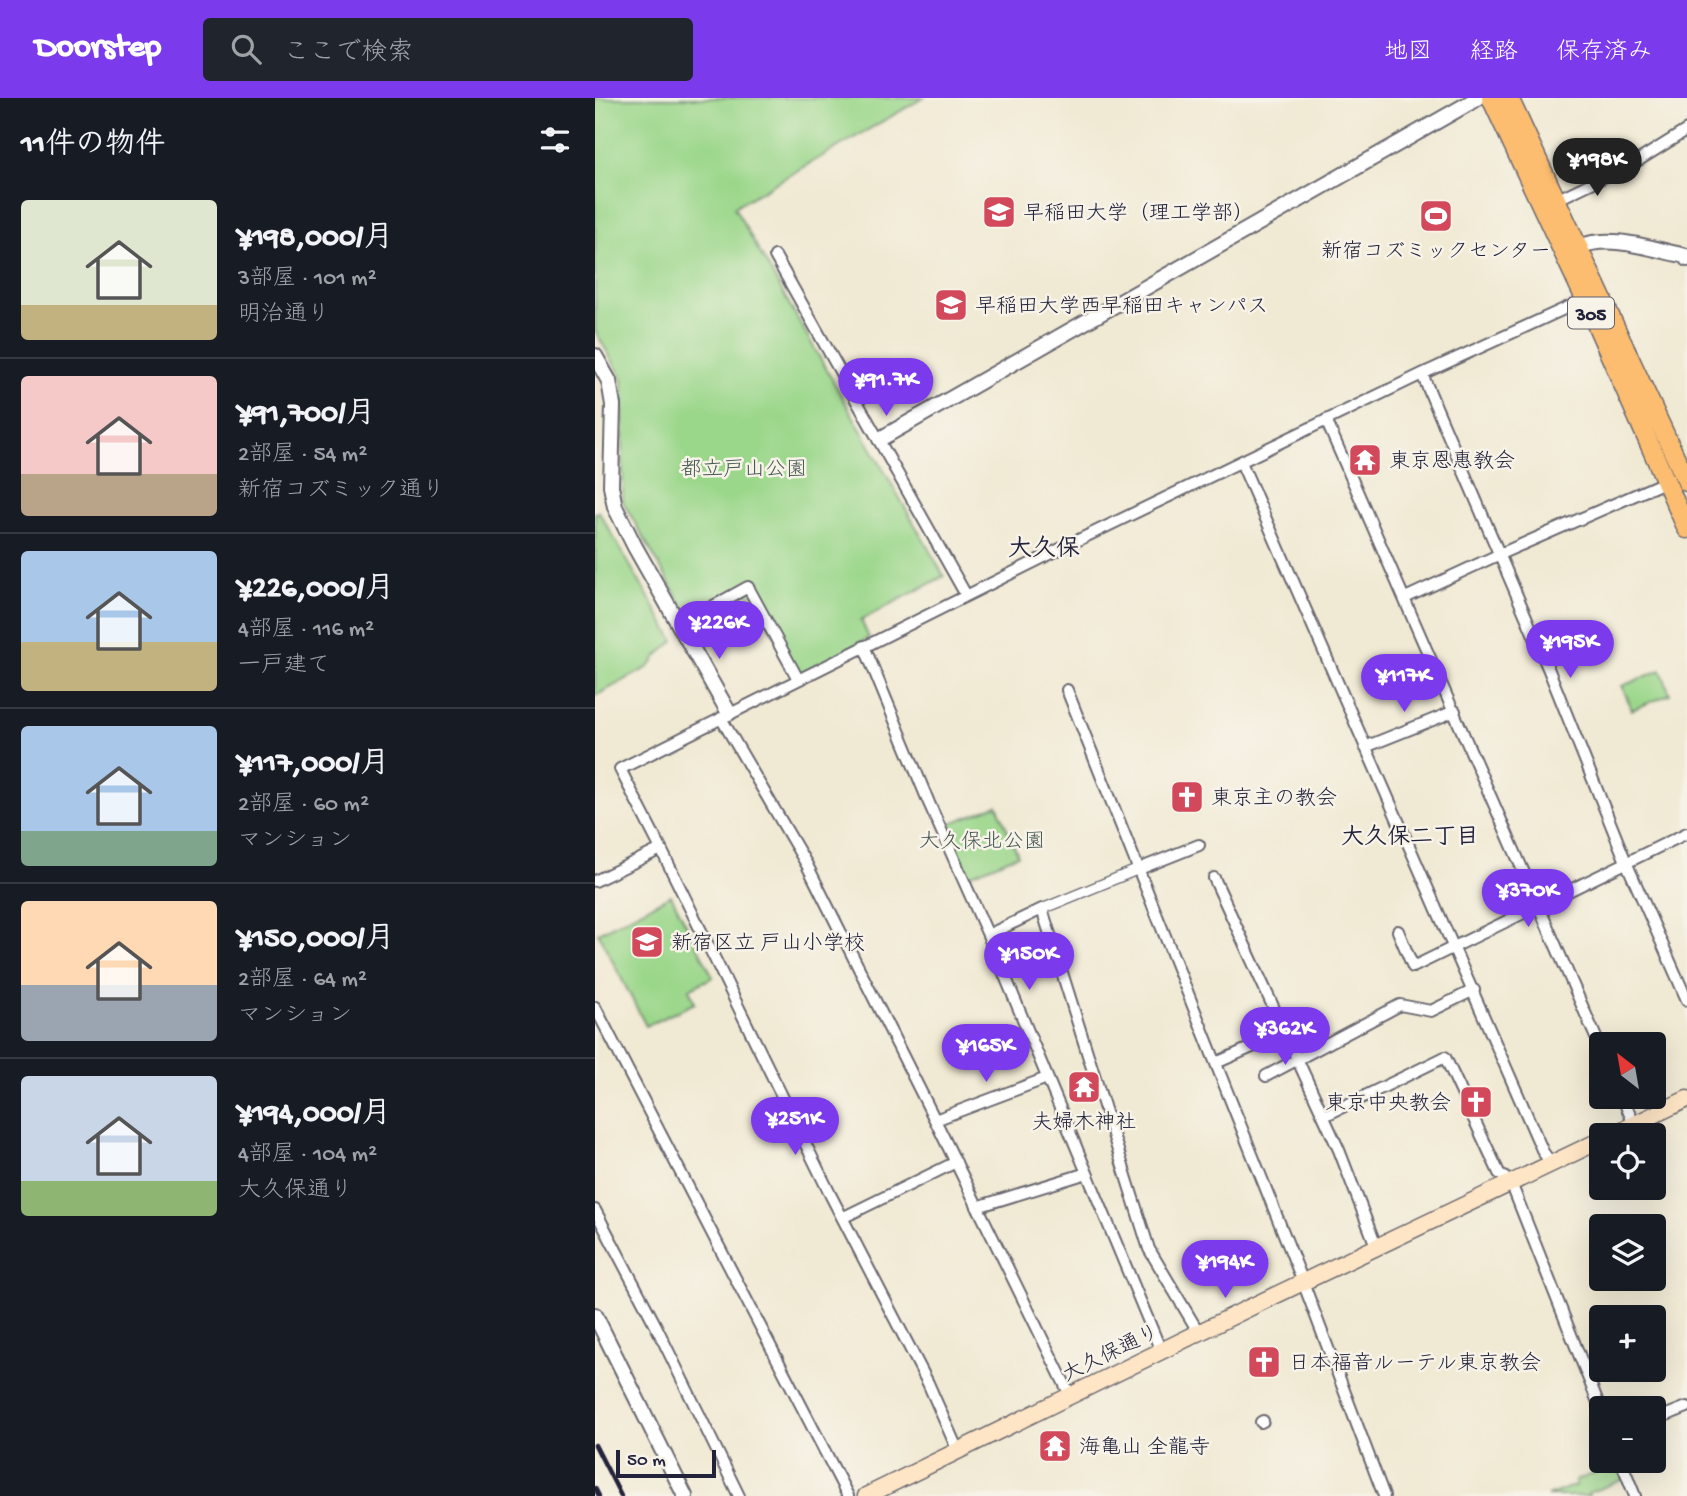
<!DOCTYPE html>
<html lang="ja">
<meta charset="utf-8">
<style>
:root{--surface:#171b24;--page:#20242c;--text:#f1f3f6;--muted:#9ea1a6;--line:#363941;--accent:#7c3aed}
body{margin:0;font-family:"Gochi Hand","Klee One",sans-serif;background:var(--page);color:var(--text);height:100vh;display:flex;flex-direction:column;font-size:26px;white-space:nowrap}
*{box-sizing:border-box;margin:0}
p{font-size:23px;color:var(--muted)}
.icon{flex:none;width:38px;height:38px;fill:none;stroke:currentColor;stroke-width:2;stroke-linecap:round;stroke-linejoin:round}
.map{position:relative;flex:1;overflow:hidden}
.side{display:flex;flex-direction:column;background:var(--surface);width:595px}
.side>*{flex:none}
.needle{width:46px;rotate:329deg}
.buttons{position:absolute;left:994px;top:934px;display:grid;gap:14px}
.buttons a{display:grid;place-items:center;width:77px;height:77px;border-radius:7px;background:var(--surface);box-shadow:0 7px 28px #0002;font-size:35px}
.scale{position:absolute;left:21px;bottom:18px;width:100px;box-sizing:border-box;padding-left:7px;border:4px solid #22223b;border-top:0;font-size:19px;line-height:24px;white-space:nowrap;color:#22223b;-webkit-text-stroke:5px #f7f3e8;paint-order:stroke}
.price{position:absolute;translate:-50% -60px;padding:0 16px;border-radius:24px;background:var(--accent);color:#fff;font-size:23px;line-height:46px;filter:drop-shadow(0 2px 4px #0008)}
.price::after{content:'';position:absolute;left:50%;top:42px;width:21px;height:16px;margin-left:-10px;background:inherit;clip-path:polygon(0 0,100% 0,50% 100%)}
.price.active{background:#222;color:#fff}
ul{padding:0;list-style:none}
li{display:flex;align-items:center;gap:21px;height:175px;padding:0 21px}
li+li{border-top:2px solid var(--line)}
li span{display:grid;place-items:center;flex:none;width:196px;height:140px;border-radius:7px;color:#555}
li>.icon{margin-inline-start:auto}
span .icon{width:84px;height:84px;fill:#fffc;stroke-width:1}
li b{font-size:30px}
h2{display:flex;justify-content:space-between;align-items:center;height:84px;padding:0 21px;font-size:30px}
header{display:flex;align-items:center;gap:42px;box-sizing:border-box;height:98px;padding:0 35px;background:var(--accent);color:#fff}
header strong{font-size:33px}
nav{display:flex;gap:38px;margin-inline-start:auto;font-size:24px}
.search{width:490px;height:63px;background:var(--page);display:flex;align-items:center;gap:18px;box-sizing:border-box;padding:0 24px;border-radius:7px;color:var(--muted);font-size:26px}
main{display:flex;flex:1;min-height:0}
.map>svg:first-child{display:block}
.green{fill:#9bd78b;stroke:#5e7c63;stroke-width:2}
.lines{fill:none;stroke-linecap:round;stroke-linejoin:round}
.pedestrian-casing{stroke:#6a6870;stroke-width:12}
.minor-casing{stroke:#6a6870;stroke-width:14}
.tertiary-casing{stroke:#6a6870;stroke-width:18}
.secondary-casing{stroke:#6a6870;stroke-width:19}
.primary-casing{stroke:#6a6870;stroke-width:21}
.pedestrian{stroke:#fff;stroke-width:9}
.minor{stroke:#fff;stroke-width:10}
.tertiary{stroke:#fff;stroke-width:14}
.secondary{stroke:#fee5c5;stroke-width:16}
.primary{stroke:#fcbd6f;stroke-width:18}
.rail{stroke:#22223b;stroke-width:4.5}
.labels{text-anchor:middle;stroke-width:5;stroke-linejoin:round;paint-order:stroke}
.shield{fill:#f7f3e8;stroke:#62616f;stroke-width:2}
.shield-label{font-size:19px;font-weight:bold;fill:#22223b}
.poi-label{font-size:21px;fill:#22223b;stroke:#f7f3e8;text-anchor:start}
.park-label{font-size:21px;fill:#465853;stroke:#f7f3e8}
.street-label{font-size:21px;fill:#22223b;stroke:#f7f3e8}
.neighbourhood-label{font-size:23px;font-weight:bold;fill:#22223b;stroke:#f7f3e8}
.quarter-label{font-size:24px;font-weight:bold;fill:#22223b;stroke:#f7f3e8}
</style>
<header>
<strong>Doorstep</strong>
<div class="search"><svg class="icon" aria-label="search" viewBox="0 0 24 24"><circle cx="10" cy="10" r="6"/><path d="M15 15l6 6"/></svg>ここで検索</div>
<nav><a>地図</a><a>経路</a><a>保存済み</a></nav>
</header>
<main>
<section class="side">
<h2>11件の物件<svg class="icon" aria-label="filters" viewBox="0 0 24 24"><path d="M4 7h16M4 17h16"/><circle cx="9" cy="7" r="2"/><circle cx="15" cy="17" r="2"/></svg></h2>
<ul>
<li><span style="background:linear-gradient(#dfe7d0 75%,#c2b280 0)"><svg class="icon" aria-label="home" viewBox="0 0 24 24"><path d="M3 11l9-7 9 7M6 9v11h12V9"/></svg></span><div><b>¥198,000/月</b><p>3部屋 · 101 m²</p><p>明治通り</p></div></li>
<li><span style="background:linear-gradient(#f6c9c9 70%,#b9a48a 0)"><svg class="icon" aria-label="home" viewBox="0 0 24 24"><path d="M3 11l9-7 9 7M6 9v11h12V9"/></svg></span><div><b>¥91,700/月</b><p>2部屋 · 54 m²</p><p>新宿コズミック通り</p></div></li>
<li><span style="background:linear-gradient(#a9c7e8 65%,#c2b280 0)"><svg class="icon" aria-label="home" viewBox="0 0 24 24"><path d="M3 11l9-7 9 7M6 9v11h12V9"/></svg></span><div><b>¥226,000/月</b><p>4部屋 · 116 m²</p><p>一戸建て</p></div></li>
<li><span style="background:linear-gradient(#a9c7e8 75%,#7fa58c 0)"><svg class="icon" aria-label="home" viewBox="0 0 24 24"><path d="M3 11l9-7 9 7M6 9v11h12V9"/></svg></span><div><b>¥117,000/月</b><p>2部屋 · 60 m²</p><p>マンション</p></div></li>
<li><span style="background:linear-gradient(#ffd9b3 60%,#9aa5b1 0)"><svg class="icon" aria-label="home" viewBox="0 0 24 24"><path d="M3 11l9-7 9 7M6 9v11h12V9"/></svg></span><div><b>¥150,000/月</b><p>2部屋 · 64 m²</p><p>マンション</p></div></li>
<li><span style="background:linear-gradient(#c9d6e8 75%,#8fb573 0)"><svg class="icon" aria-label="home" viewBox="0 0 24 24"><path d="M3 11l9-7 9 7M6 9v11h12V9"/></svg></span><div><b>¥194,000/月</b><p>4部屋 · 104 m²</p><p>大久保通り</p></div></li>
</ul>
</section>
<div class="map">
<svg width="1092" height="1398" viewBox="0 0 1092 1398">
<rect width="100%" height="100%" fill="#f7f3e8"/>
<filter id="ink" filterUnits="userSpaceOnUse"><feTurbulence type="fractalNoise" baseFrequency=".0143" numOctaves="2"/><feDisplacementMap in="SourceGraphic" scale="14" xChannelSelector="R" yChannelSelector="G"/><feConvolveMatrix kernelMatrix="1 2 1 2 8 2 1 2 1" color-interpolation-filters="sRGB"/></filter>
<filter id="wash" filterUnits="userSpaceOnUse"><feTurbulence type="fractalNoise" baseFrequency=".00686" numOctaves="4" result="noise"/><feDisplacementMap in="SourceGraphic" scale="28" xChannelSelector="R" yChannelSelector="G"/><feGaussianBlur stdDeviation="1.57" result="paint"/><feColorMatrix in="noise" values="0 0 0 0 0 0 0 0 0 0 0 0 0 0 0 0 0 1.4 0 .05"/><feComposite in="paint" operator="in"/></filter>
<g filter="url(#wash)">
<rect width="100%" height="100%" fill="#f0e9d3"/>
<path class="green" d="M 0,0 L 328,0 L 139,109 L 349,478 L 266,522 L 274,540 L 205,576 L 151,493 L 94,519 L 28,404 L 28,281 L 0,233 Z
M 4,414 L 79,543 L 63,557 L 54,569 L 0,598 L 0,415 Z
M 125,509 L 135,528 L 106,545 L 95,526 Z
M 1066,572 L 1075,596 L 1037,612 L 1027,588 Z
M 402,707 L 423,757 L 372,778 L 351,727 Z
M 76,797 L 118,879 L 94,891 L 100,905 L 51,928 L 3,835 Z
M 1024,1365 L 1030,1381 L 993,1395 L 994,1398 L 952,1398 L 981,1387 L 980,1383 Z"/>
</g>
<g filter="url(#ink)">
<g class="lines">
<defs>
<path id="pedestrian" d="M 447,811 L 544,771"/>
<path id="minor" d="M 959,103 L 1044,62 L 1092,32
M 180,158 L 371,497
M 827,276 L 953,570 L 1031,764 L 1092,902
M 731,322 L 1006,951
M 646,364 L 948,1054 L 956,1065
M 810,500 L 905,456 L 1072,383
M 84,527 L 153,489 L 203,581
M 269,548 L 334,705 L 393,837 L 566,1253
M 472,592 L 708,1184 L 789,1398
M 126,620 L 212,767 L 340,1022 L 475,1297
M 770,649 L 860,613
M 544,771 L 604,747
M 619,780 L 744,1052 L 781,1148
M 0,783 L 66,751
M 803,833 L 818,869 L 1092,735
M 393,837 L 447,811 L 554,1151 L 604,1235
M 0,909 L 253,1398
M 621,965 L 691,934
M 671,978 L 805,907 L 836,913 L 879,892
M 1027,999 L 1039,1026
M 729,1018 L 850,959 L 904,1075 L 916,1085 L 1006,1312
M 340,1022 L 452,980
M 382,1109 L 492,1075
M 0,1112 L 61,1228 L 144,1398
M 249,1119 L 361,1064
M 1059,1322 L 1092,1309
M 666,1324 L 668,1323
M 363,1353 L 333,1285 L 236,1098 L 66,751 L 25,671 L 469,449 L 827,276 L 993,200
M 1026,1363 L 1040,1398"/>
<path id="tertiary" d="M 985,149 C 1013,135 1060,152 1091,158 L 1092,161
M 0,258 L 14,283 L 18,307 L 16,388 L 20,409 L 40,449 L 134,615
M 285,341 L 883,0
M 0,1217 L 90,1398"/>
<path id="secondary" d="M 1015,1038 L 1092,1001
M 271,1398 L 660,1207 L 1006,1042"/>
<path id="primary" d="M 896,0 L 990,201 L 1092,431
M 914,0 L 1092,384"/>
</defs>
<use href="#pedestrian" class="pedestrian-casing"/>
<use href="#minor" class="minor-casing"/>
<use href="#tertiary" class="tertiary-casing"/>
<use href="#secondary" class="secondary-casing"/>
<use href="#primary" class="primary-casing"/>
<use href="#pedestrian" class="pedestrian"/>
<use href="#minor" class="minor"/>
<use href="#tertiary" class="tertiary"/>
<use href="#secondary" class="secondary"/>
<use href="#primary" class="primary"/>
<path class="rail" d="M 0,1347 L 26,1398
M 0,1390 L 4,1398"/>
</g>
</g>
<defs>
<symbol id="university-square" viewBox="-11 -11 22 22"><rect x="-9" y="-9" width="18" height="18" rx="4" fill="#d1495b" stroke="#f7f3e8"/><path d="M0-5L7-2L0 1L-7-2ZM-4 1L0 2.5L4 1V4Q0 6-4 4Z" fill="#fff"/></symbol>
<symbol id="stadium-square" viewBox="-11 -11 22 22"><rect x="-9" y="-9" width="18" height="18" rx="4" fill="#d1495b" stroke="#f7f3e8"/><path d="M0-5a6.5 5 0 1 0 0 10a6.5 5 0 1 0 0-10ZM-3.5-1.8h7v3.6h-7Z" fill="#fff"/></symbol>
<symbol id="temple-square" viewBox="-11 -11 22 22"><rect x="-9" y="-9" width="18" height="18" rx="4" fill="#d1495b" stroke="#f7f3e8"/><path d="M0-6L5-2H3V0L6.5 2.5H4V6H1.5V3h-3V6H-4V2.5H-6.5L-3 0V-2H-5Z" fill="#fff"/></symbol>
<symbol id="church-square" viewBox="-11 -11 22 22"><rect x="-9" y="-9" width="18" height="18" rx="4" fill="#d1495b" stroke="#f7f3e8"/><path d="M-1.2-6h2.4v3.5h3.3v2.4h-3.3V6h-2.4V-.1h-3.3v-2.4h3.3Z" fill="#fff"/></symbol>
<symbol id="school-square" viewBox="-11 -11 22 22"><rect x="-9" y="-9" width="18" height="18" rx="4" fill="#d1495b" stroke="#f7f3e8"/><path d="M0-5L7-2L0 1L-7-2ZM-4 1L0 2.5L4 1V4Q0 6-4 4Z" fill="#fff"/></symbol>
</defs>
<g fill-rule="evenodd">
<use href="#university-square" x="385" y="95" width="38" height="38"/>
<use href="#stadium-square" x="822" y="99" width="38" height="38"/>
<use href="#university-square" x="337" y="188" width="38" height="38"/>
<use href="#temple-square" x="751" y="343" width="38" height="38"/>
<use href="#church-square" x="573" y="680" width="38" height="38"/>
<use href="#school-square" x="33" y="825" width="38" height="38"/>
<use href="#temple-square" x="470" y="970" width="38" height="38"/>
<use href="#church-square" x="862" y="985" width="38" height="38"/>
<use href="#church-square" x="650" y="1245" width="38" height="38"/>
<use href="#temple-square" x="441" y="1329" width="38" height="38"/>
</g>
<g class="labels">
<rect class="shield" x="973" y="199.5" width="46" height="31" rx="5"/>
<g class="shield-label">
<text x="996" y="222">305</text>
</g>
<g class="poi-label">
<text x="428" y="121">早稲田大学（理工学部）</text>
<text x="841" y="159" text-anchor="middle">新宿コズミックセンター</text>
<text x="380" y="214">早稲田大学西早稲田キャンパス</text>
<text x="794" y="369">東京恩惠敎会</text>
<text x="616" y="706">東京主の教会</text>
<text x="76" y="851">新宿区立 戸山小学校</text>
<text x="856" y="1011" text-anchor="end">東京中央教会</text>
<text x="489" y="1030" text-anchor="middle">夫婦木神社</text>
<text x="694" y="1271">日本福音ルーテル東京教会</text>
<text x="484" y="1355">海亀山 全龍寺</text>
</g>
<g class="park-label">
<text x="149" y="377">都立戸山公園</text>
<text x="387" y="749">大久保北公園</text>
</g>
<g class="street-label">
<text transform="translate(515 1254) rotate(-26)" y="7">大久保通り</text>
</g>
<g class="neighbourhood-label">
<text x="815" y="745">大久保二丁目</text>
</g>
<g class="quarter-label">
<text x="449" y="457">大久保</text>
</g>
</g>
</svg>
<div class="buttons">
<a><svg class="needle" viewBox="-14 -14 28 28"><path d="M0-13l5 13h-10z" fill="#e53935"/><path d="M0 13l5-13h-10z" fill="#9ea1a6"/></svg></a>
<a><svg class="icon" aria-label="locate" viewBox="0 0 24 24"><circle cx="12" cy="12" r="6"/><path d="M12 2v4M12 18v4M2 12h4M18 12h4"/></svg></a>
<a><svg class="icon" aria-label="layers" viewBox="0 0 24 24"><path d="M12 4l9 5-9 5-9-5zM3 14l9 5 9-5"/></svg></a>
<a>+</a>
<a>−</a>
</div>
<div class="scale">50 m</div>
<b class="price active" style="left:1002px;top:100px">¥198K</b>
<b class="price" style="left:291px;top:320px">¥91.7K</b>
<b class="price" style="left:124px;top:563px">¥226K</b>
<b class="price" style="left:975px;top:582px">¥195K</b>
<b class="price" style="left:809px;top:616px">¥117K</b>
<b class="price" style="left:933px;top:831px">¥370K</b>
<b class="price" style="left:434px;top:894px">¥150K</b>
<b class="price" style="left:690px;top:969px">¥362K</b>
<b class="price" style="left:391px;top:986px">¥165K</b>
<b class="price" style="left:200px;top:1059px">¥251K</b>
<b class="price" style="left:630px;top:1202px">¥194K</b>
</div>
</main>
